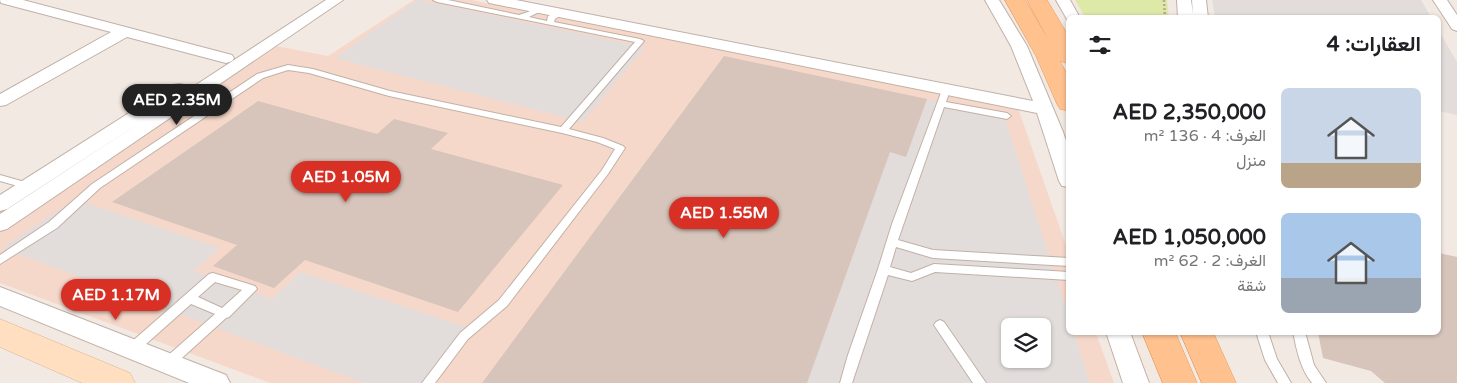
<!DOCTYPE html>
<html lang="ar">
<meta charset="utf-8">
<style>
:root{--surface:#fff;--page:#f6f6f6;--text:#202124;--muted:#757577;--accent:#d93025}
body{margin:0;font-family:"Varela Round",Vazirmatn,sans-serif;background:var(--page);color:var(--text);direction:rtl;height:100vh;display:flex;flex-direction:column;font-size:19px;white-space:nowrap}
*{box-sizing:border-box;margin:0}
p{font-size:16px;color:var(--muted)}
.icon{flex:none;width:28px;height:28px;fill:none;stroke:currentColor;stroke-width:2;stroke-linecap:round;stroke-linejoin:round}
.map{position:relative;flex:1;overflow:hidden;direction:ltr}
.side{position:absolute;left:1066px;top:15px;width:375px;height:320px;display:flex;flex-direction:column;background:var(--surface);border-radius:8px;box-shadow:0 1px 4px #0004;direction:rtl}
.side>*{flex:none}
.controls{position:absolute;left:1001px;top:318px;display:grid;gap:10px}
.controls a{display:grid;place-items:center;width:50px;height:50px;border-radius:8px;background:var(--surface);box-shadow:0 1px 4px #0004;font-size:25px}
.price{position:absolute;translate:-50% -42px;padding:0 11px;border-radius:18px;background:var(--accent);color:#fff;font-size:16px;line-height:32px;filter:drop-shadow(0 1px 2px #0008)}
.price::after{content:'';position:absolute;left:50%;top:30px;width:15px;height:11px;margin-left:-8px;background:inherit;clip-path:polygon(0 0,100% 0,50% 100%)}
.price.current{background:#222;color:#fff}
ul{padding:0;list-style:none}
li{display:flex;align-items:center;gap:15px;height:125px;padding:0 20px}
li span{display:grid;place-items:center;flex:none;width:140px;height:100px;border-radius:8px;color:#555}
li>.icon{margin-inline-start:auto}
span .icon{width:60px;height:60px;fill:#fffc;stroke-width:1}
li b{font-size:21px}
h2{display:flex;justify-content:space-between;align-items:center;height:60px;padding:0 20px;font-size:21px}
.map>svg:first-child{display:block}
.commercial{fill:#f6d8ca;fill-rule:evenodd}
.green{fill:#dde9a7}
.parking{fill:#e2dddb;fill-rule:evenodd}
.building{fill:#d7c4ba}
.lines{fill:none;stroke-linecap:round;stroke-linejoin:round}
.lane-casing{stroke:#c0b1a7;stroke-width:2}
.street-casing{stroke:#c0b1a7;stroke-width:2}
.secondary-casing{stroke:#d8b290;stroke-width:1}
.primary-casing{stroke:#e99858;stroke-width:1}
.path{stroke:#c0a595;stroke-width:2.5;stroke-dasharray:2 2;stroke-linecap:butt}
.lane{fill:#fff;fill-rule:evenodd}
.street{fill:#fff;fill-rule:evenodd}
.secondary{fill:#ffdfbf;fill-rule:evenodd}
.primary{fill:#ffc18e;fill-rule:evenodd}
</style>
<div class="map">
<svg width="1457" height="383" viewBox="0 0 1457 383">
<rect width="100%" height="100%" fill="#f2e9e2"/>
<path class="commercial" d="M 414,0 L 471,0 L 1018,108 L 1069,254 L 1069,332 L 1096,333 L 1114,383 L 270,383 L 0,283 L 0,231 L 276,46 L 328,56 ZM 1010,326 L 1042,326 L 1042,359 L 1010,359 Z"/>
<path class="green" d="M 1075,0 L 1167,0 L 1169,17 L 1085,17 Z"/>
<path class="parking" d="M 417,0 L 419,0 L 645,47 L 583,122 L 335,58 Z
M 1212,0 L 1421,0 L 1431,17 L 1215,17 Z
M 1439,31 L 1457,62 L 1457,115 L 1439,111 Z
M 927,99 L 1004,116 L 1069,317 L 1069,332 L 1074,333 L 1090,383 L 807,383 L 890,152 L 906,156 ZM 1010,326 L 1042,326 L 1042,359 L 1010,359 Z
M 75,199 L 220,248 L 193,271 L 272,299 L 300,272 L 465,327 L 421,383 L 364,383 L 2,248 Z"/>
<path class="building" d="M 724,56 L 927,99 L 906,157 L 890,152 L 807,383 L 482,383 Z
M 258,101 L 377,134 L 394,119 L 448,133 L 431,149 L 563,185 L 458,312 L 305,260 L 274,288 L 213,266 L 237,245 L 112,202 Z
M 1439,253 L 1457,257 L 1457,383 L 1385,383 L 1371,371 L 1323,358 L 1318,332 L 1439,332 Z"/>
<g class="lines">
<defs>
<path id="lane" d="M 433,0 L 448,0 L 519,15 L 528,12 L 538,7 L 542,9 L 541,11 L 529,17 L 547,21 L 548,16 L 560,11 L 564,13 L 555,19 L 554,22 L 640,39 L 644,41 L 569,129 L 603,138 L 623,146 L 625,148 L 608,174 L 507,306 L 468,339 L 435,383 L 422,383 L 460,333 L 499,300 L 602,170 L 615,149 L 597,142 L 562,133 L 389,96 L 309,73 L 288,70 L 263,78 L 100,188 L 57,228 L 0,264 L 0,255 L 49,222 L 92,184 L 257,74 L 288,65 L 313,69 L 390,91 L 561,127 L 635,42 L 437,2 Z
M 946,87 L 950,90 L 946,102 L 1007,113 L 1011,116 L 1007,119 L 944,107 L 898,240 L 933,250 L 1069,258 L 1069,266 L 933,258 L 896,247 L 890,267 L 911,273 L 934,264 L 1069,272 L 1069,280 L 935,272 L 912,281 L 888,275 L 852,383 L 840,383 L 848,355 L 878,269 L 892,224 L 942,90 Z
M 0,175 L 32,184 L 33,186 L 28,189 L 0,181 Z
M 213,273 L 255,286 L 257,289 L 229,317 L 226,318 L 172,367 L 168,368 L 164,367 L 162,363 L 164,359 L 215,314 L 191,304 L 136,353 L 132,354 L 128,353 L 126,349 L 128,345 L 209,274 ZM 215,282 L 242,290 L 222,308 L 198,297 Z
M 940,320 L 944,322 L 986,383 L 973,383 L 936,328 L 934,325 L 936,322 Z
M 1256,332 L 1268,332 L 1277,359 L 1291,383 L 1278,383 L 1265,360 Z
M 1293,332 L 1305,332 L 1314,365 L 1326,383 L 1312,383 C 1300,368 1297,351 1293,332 Z"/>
<path id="street" d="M 0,0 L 23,0 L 232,55 L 234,58 L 232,61 L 226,63 L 127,37 L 6,105 L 0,106 L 0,94 L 111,32 L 1,3 Z
M 326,0 L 343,0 L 7,229 L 0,231 L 0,214 L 153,114 L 7,209 L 0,211 L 0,195 L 173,85 L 179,84 L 185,85 L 188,89 L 185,92 Z
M 487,0 L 516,0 L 1033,101 L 1011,46 L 985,0 L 999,0 L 1027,46 L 1063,132 L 1069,149 L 1069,187 L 1062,186 L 1059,181 L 1037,113 L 494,4 L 489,3 Z
M 1056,0 L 1070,0 L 1080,18 L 1069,18 L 1068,21 Z
M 1177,0 L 1191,0 L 1193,14 L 1192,0 L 1206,0 L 1208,18 L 1178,18 Z
M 1433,0 L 1447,0 L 1457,15 L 1457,31 L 1452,29 Z
M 0,287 L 226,375 L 230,383 L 189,383 L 0,306 Z
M 1106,332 L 1130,332 L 1149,383 L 1123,383 Z"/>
<path id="secondary" d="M 0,319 L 130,373 L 135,383 L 82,383 L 0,347 Z"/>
<path id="primary" d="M 1005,0 L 1025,0 L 1048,39 L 1027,0 L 1047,0 L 1069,37 L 1069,64 L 1060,61 L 1069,78 L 1069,111 L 1060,109 L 1057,104 L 1036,56 Z
M 1142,332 L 1175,332 L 1197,383 L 1163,383 Z
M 1180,332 L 1213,332 L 1236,383 L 1202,383 Z"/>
</defs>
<use href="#lane" class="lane-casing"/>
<use href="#street" class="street-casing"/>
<use href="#secondary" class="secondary-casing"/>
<use href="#primary" class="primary-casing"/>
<path class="path" d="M 1164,0 L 1165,18"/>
<use href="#lane" class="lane"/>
<use href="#street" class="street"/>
<use href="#secondary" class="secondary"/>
<use href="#primary" class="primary"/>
</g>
</svg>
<div class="controls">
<a><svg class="icon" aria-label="layers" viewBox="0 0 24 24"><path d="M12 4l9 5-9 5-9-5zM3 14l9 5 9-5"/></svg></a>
</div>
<b class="price current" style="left:177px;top:126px">AED 2.35M</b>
<b class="price" style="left:346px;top:203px">AED 1.05M</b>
<b class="price" style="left:724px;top:239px">AED 1.55M</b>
<b class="price" style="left:116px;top:321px">AED 1.17M</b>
<section class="side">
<h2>العقارات: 4<svg class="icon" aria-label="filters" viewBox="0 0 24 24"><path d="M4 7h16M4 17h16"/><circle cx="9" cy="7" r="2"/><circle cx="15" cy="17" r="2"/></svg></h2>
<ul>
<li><span style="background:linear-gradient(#c9d6e8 75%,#b9a48a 0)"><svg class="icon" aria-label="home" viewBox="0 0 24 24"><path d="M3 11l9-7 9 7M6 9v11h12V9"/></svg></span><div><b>AED 2,350,000</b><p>الغرف: 4 · 136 m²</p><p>منزل</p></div></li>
<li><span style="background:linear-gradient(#a9c7e8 65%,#9aa5b1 0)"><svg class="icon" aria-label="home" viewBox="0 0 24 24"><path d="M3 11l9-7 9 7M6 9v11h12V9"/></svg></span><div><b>AED 1,050,000</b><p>الغرف: 2 · 62 m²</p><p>شقة</p></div></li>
</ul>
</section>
</div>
